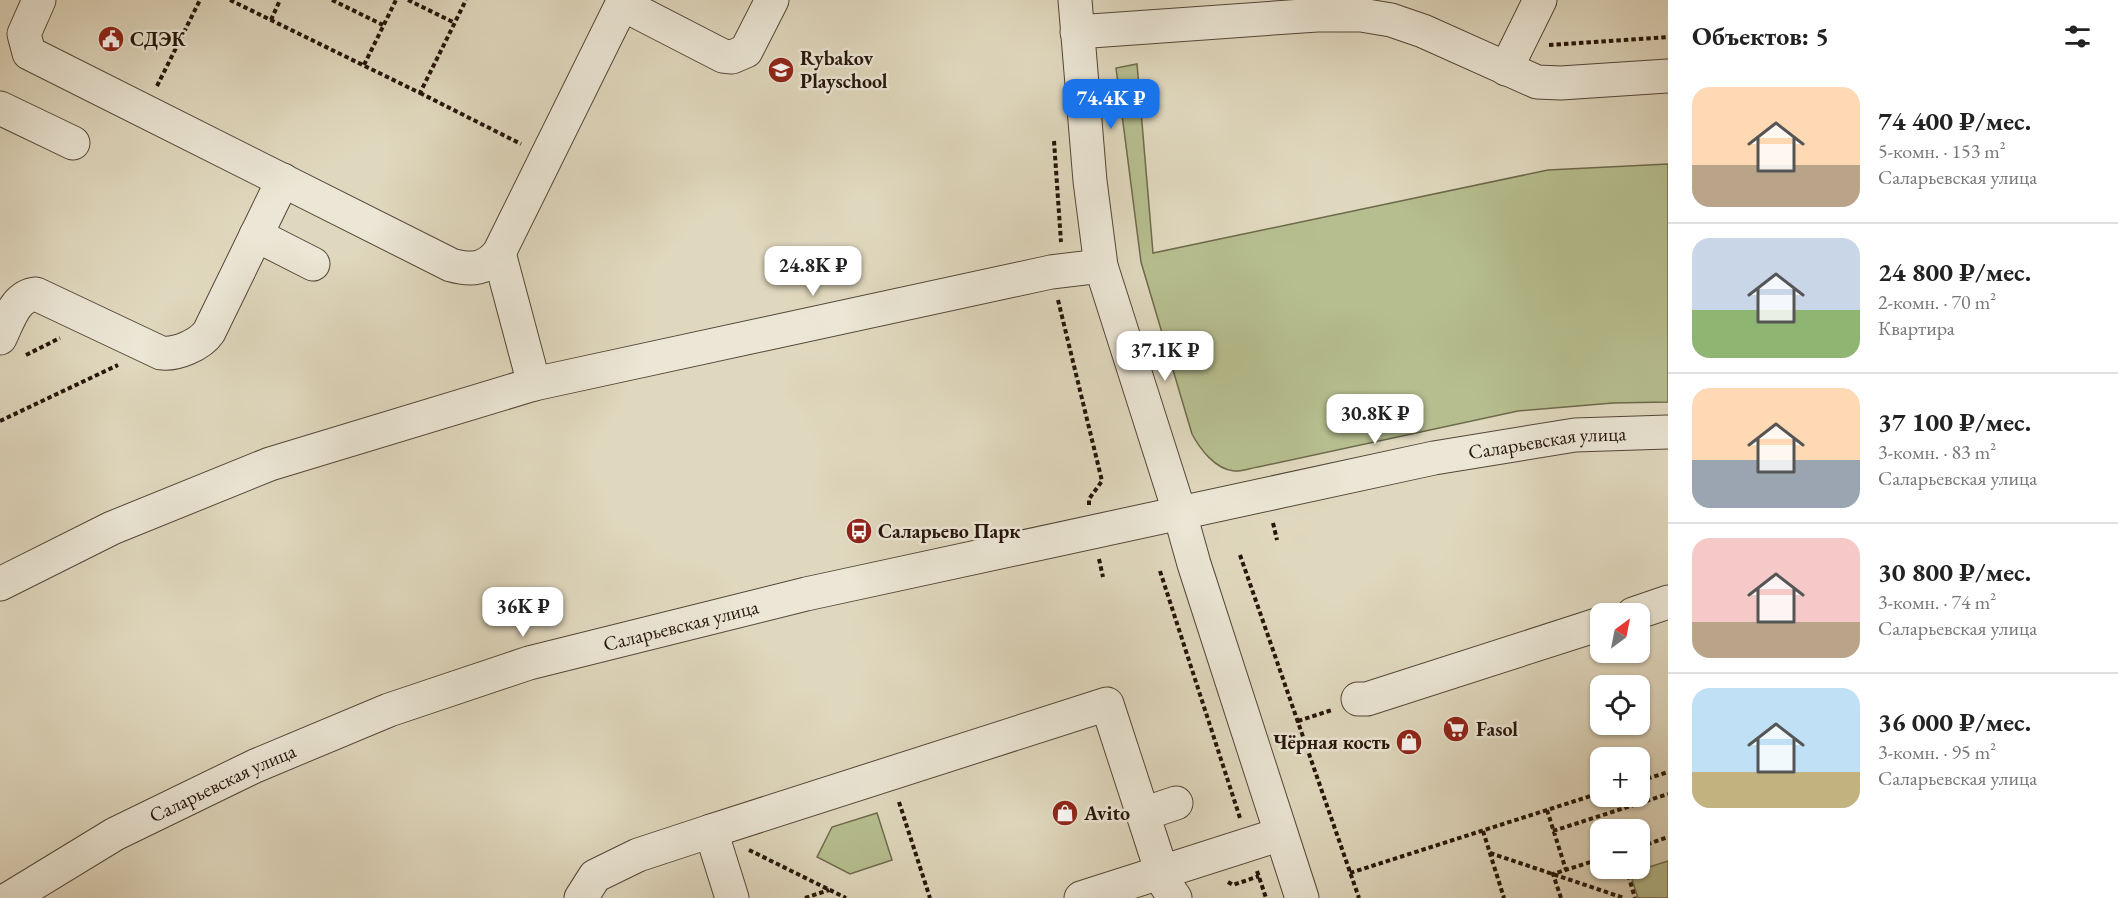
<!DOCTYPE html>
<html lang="ru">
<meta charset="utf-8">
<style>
:root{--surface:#fff;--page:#f6f6f6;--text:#222;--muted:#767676;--line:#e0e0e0;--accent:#1a73e8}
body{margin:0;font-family:"EB Garamond",serif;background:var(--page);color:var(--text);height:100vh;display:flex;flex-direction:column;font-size:22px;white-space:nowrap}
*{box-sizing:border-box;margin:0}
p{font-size:20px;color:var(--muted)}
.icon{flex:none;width:33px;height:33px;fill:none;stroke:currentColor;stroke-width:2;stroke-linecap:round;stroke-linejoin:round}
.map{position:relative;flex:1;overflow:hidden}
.drawer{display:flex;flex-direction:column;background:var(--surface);width:450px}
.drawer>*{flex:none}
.needle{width:39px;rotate:32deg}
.tools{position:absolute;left:1590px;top:603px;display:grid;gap:12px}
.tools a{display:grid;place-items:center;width:60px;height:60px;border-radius:12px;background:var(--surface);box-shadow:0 2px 4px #0004;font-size:30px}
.price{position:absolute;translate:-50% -51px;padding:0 14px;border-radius:12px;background:#fff;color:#222;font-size:20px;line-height:39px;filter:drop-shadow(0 2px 3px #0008)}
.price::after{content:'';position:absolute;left:50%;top:36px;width:18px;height:14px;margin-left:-9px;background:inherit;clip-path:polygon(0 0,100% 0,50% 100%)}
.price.current{background:var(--accent);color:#fff}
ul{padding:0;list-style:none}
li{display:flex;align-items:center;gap:18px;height:150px;padding:0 24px}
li+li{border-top:2px solid var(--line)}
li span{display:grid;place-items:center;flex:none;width:168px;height:120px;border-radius:18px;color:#555}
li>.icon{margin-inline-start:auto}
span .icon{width:72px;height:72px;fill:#fffc;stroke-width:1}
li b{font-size:26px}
h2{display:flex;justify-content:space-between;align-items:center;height:72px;padding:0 24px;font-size:26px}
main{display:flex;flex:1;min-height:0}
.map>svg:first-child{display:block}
.green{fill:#b6be8f;stroke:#6e6a4c;stroke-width:1.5}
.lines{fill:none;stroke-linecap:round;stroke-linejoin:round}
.minor-casing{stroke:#544637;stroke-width:35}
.path{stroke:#26150a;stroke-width:4;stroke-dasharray:4.5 3;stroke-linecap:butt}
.minor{stroke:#ebe6d5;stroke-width:33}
.labels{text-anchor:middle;stroke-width:5;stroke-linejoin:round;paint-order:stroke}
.poi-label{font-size:20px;font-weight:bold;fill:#26150a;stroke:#ebe6d5;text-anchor:start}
.street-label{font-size:20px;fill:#26150a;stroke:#ebe6d5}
</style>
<main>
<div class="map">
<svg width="1668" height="898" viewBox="0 0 1668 898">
<rect width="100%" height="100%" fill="#e0d8be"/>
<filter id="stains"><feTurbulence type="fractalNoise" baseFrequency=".00333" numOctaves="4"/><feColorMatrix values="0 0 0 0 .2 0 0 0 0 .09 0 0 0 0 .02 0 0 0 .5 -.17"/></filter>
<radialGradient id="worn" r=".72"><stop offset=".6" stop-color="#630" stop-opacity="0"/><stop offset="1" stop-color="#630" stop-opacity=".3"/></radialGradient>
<path class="green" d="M 1137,64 L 1153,253 L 1548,170 L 1668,164 L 1668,402 L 1613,403 L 1518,411 L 1258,467 C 1251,468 1241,472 1234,471 C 1215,469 1200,449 1192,434 L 1141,262 L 1116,68 Z
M 877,813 L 892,860 L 850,874 L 817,857 L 832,827 Z
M 1668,861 L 1668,898 L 1638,898 L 1630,873 Z"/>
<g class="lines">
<defs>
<g id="minor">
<path d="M 39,0 L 24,34 L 29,53 L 451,265 C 472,271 486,269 499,253 L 624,0"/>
<path d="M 1075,0 L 1090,181 L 1101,266 L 1180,514 L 1194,564 L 1302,898"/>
<path d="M 622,4 L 723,56 L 732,57 L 746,51 L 772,0"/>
<path d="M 1077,32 L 1317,15 L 1361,15 L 1391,20 L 1423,31 L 1537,82 L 1561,83 L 1668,76"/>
<path d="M 1506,69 L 1540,0"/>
<path d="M 0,108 L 73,143"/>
<path d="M 256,235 L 313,264"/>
<path d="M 499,253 L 534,384"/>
<path d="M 0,338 C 9,320 15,296 36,294 L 161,353 C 176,355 200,345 209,332 L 283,180"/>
<path d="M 0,584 L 112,528 L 270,464 L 534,384 L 1051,272 L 1101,266"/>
<path d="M 1633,614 L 1668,602"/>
<path d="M 1358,699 L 1367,699 L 1600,624"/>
<path d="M 1143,814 L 1176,803"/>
<path id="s1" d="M 10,898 L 115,834 L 255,766 L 389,710 L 529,663 L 806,594 L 1434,458 L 1575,435 L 1668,432"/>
<path d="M 581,898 L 595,876 L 638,855 L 711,831"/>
<path d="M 732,898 L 711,831 L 1107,704 L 1166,885 L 1175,898"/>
<path d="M 1081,898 L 1281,834"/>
</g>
</defs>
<use href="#minor" class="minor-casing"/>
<path class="path" d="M 230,0 L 420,93 L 466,0
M 332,0 L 383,25
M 408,0 L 455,23
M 271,20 L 280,0
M 1549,45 L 1668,37
M 364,65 L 396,0
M 157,86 L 200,0
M 420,93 L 521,144
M 1054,141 L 1061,242
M 1058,300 L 1102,481 L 1089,499 L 1089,505
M 26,355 L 60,338
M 0,421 L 118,365
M 1273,523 L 1277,540
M 1240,555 L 1359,898
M 1099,559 L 1103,577
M 1160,571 L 1240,818
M 1298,721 L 1332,710
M 1640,781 L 1668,772
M 899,802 L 930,898
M 1547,810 L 1566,870
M 1483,831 L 1504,898
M 1553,831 L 1668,794
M 1640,847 L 1668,837
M 749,850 L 846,898
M 1490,853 L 1624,898
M 1626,868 L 1635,898
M 1257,871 L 1266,898
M 1350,873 L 1600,793
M 1228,882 L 1233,885 L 1259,876
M 805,898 L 829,890
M 1561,898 L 1553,874 L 1600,859"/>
<use href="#minor" class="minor"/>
</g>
<defs>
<symbol id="civic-disc" viewBox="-11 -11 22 22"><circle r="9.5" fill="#8f2418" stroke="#ebe6d5"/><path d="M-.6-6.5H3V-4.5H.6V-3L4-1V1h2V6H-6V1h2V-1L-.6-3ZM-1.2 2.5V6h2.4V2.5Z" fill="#fff"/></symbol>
<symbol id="school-disc" viewBox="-11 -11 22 22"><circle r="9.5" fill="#8f2418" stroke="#ebe6d5"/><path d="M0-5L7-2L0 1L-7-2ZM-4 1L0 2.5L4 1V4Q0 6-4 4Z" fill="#fff"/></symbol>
<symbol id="bus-disc" viewBox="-11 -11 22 22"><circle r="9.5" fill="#8f2418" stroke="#ebe6d5"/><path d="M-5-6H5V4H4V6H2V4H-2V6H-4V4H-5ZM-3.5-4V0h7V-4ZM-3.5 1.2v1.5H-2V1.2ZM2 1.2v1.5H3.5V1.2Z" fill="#fff"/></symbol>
<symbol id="supermarket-disc" viewBox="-11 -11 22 22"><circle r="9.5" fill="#8f2418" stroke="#ebe6d5"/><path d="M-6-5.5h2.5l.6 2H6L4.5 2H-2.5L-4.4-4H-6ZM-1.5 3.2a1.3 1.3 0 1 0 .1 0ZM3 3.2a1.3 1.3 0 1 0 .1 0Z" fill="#fff"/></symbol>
<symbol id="shop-disc" viewBox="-11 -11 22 22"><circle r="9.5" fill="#8f2418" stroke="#ebe6d5"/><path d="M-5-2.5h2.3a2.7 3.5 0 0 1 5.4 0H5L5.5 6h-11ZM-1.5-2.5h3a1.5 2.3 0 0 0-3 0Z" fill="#fff"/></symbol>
</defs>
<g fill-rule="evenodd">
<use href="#civic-disc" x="96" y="24" width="30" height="30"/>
<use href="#school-disc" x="766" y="55" width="30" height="30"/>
<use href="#bus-disc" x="844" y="516" width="30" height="30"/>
<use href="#supermarket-disc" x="1441" y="714" width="30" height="30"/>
<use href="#shop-disc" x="1394" y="727" width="30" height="30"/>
<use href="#shop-disc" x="1050" y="798" width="30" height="30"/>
</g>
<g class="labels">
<g class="poi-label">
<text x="130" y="46">СДЭК</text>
<text x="800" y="65">Rybakov<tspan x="800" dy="23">Playschool</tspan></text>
<text x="878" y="538">Саларьево Парк</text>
<text x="1476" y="736">Fasol</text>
<text x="1390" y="749" text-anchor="end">Чёрная кость</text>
<text x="1084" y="820">Avito</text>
</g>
<g class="street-label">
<text dy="7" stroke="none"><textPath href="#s1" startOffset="1614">Саларьевская улица</textPath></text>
<text dy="7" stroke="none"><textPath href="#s1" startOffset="728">Саларьевская улица</textPath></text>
<text dy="7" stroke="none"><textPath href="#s1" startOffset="242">Саларьевская улица</textPath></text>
</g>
</g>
<rect width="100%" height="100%" filter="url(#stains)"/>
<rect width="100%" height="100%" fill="url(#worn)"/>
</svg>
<div class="tools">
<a><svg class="needle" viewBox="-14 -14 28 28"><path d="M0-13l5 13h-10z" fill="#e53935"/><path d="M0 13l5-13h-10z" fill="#767676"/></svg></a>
<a><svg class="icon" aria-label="locate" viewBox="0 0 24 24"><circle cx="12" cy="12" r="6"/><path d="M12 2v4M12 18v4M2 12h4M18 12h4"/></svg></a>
<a>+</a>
<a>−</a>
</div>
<b class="price current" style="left:1111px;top:130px">74.4K ₽</b>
<b class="price" style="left:813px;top:297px">24.8K ₽</b>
<b class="price" style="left:1165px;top:382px">37.1K ₽</b>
<b class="price" style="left:1375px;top:445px">30.8K ₽</b>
<b class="price" style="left:523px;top:638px">36K ₽</b>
</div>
<section class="drawer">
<h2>Объектов: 5<svg class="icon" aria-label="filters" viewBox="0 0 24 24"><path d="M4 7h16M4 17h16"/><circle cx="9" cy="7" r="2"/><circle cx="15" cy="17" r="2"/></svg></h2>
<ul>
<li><span style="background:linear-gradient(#ffd9b3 65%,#b9a48a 0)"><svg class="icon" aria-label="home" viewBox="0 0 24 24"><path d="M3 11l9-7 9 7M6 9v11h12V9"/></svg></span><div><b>74 400 ₽/мес.</b><p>5-комн. · 153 m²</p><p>Саларьевская улица</p></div></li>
<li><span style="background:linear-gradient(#c9d6e8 60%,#8fb573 0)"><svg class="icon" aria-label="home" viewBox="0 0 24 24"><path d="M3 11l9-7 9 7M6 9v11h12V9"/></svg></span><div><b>24 800 ₽/мес.</b><p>2-комн. · 70 m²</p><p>Квартира</p></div></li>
<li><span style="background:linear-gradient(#ffd9b3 60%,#9aa5b1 0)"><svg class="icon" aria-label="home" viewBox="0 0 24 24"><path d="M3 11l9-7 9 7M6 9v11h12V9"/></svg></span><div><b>37 100 ₽/мес.</b><p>3-комн. · 83 m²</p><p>Саларьевская улица</p></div></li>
<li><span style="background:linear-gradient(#f6c9c9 70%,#b9a48a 0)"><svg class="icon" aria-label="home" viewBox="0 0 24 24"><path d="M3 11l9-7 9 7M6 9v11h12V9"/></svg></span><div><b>30 800 ₽/мес.</b><p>3-комн. · 74 m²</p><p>Саларьевская улица</p></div></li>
<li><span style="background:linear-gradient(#bfe0f5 70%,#c2b280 0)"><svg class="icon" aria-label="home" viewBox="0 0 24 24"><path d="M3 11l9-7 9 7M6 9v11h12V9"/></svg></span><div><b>36 000 ₽/мес.</b><p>3-комн. · 95 m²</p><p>Саларьевская улица</p></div></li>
</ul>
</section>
</main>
